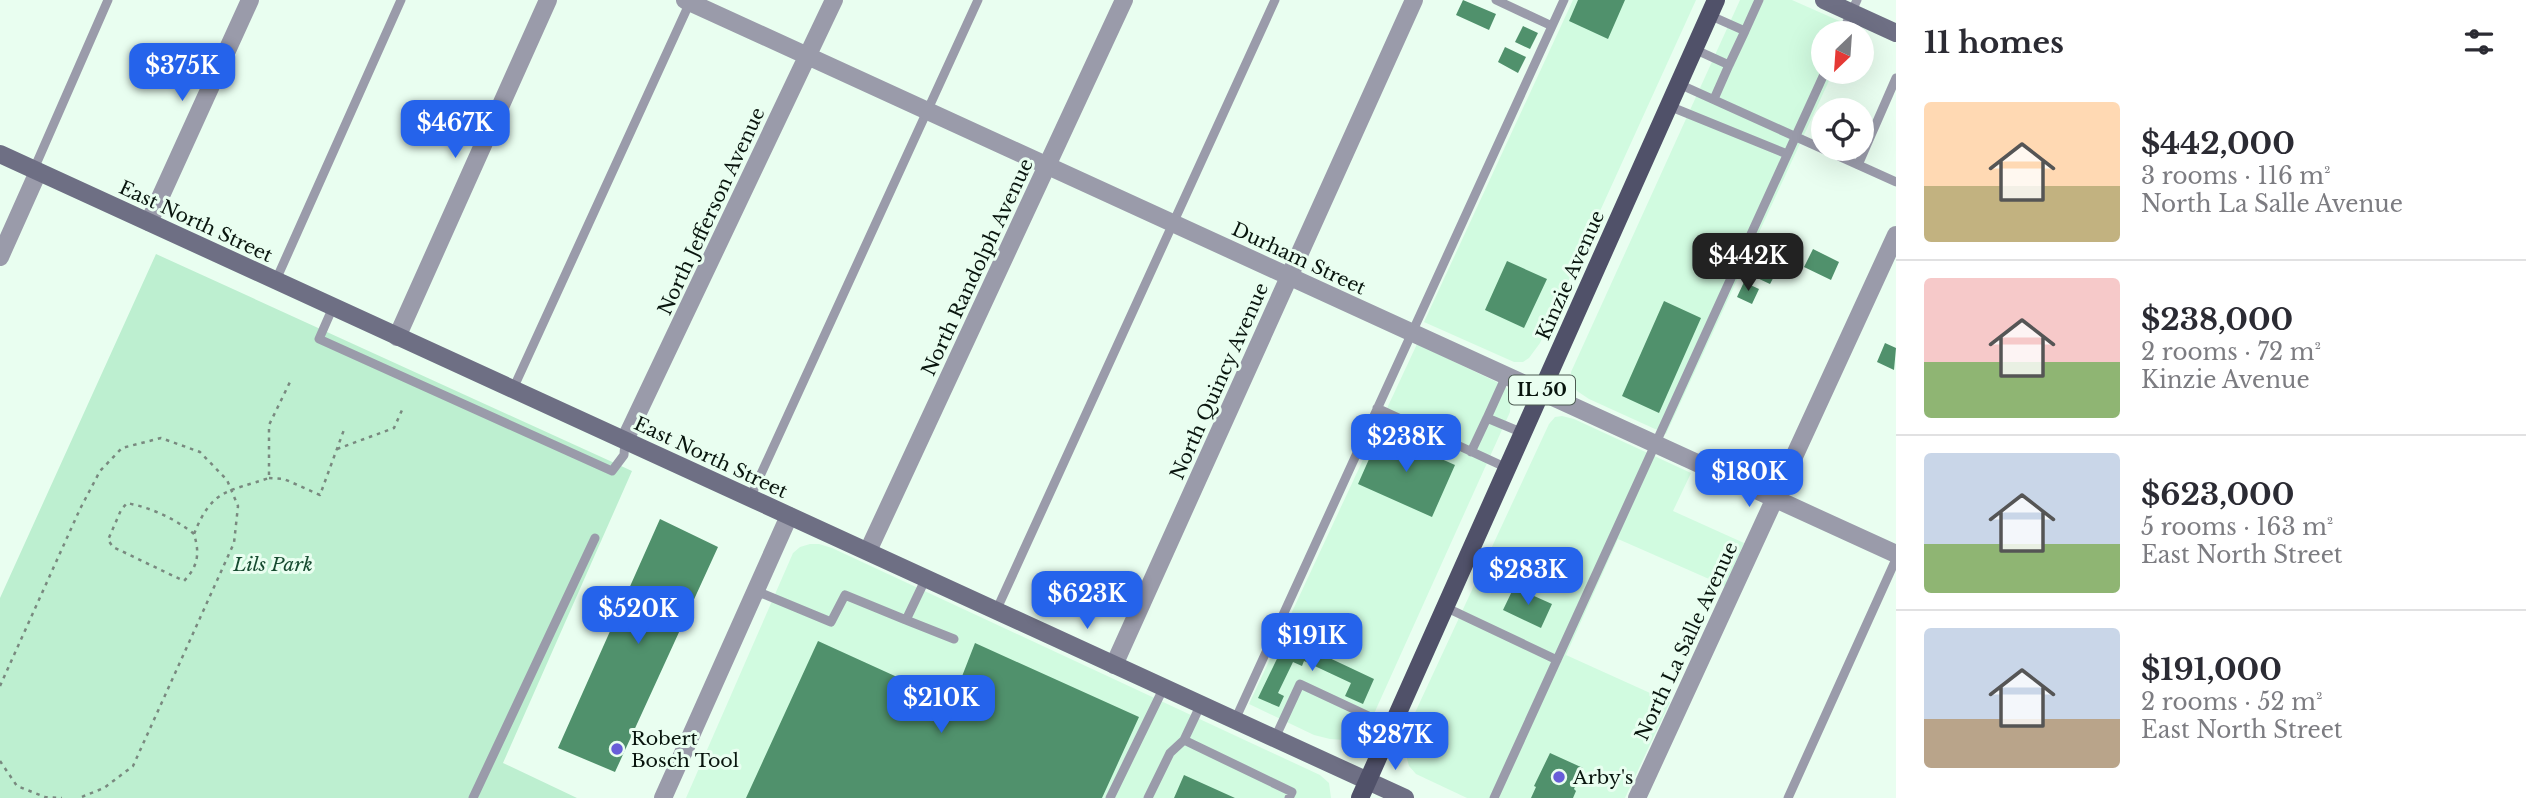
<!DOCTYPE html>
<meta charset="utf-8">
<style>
:root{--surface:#fff;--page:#f2f2f3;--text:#2b2b33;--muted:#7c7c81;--line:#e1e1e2;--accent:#2563eb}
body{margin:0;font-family:"Libre Baskerville",serif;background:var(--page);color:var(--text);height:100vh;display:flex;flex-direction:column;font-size:26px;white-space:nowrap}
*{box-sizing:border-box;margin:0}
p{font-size:23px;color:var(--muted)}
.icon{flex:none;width:38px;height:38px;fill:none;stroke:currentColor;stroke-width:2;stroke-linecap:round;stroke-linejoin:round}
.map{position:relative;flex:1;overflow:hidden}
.sheet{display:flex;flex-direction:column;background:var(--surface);width:630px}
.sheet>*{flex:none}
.needle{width:46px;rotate:205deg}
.buttons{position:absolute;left:1811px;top:21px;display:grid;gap:14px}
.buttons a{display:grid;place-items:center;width:63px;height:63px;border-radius:50%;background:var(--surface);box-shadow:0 7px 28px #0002;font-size:35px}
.price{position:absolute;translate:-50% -60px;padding:0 16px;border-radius:14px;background:var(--accent);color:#fff;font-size:23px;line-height:46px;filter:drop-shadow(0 2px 4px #0008)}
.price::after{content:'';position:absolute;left:50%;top:42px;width:21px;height:16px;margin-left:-10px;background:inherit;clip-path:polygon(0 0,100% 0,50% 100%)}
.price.selected{background:#222;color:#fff}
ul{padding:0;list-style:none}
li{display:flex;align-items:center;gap:21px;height:175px;padding:0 28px}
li+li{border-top:2px solid var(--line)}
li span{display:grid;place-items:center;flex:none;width:196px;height:140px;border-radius:7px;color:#555}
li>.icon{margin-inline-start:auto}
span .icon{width:84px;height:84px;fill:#fffc;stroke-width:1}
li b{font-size:30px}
h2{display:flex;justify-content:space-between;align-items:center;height:84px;padding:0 28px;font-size:30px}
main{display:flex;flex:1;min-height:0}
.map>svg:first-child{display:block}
.built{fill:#d1fbe0}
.green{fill:#bdefd0}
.building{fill:#50916c}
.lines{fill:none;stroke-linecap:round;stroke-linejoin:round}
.path{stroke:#79897f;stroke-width:2.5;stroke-dasharray:3.5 5;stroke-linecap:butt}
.lane{stroke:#9a9baa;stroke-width:9}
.street{stroke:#9a9baa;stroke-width:18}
.secondary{stroke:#6e6f84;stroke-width:18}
.primary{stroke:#505169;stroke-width:18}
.poi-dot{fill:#685ed8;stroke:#e9fef0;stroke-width:2.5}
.labels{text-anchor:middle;stroke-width:6;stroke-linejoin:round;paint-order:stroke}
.shield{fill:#e9fef0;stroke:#4c5b52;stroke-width:2}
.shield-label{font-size:18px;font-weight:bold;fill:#09150e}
.street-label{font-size:19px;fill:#09150e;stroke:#e9fef0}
.park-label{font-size:19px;font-style:italic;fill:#174b30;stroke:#e9fef0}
.poi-label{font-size:19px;fill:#09150e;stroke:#e9fef0;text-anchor:start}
</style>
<main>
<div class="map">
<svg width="1896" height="798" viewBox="0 0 1896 798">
<rect width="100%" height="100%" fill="#e9fef0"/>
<path class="built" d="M 1573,0 L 1696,0 L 1540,343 L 1529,358 L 1523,362 L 1514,362 L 1424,322 Z
M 1740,0 L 1792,0 L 1853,27 L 1850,33 L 1824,33 L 1824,72 L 1833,72 L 1666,434 L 1589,399 L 1577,391 L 1571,382 L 1571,372 Z
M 1417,344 L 1505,386 L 1511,394 L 1510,412 L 1368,727 L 1357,737 L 1345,740 L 1330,739 L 1314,735 L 1249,704 Z
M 1562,416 L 1574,419 L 1691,473 L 1673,511 L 1744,543 L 1725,586 L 1618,539 L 1566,655 L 1670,702 L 1625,798 L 1467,798 L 1416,774 L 1409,766 L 1406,755 L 1404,745 L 1407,730 L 1549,424 L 1555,417 Z
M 810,544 L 819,544 L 832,548 L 1320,775 L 1329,783 L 1331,798 L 686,798 L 793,553 L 800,547 Z"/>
<path class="green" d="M 156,254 L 632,471 L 503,763 L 577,798 L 0,798 L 0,598 Z"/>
<path class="building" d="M 1463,0 L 1496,14 L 1489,30 L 1456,15 Z
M 1578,0 L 1625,0 L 1608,39 L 1569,21 Z
M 1523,26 L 1538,33 L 1530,49 L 1515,42 Z
M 1505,47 L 1526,57 L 1518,73 L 1498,62 Z
M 1773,235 L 1794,245 L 1787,260 L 1766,251 Z
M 1813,249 L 1839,262 L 1831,280 L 1804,267 Z
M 1507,261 L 1547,279 L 1524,328 L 1485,310 Z
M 1762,262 L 1778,269 L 1770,284 L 1755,277 Z
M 1744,282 L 1759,289 L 1752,304 L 1737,297 Z
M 1664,301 L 1701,318 L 1659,413 L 1622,396 Z
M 1885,343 L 1896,348 L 1894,370 L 1877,362 Z
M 1381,432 L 1455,465 L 1432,517 L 1358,484 Z
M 660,519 L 718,547 L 615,772 L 558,748 Z
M 1514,587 L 1552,604 L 1541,628 L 1503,610 Z
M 1287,638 L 1374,679 L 1363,704 L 1345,696 L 1351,683 L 1304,661 L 1302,666 L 1293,662 L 1278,693 L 1284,696 L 1279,707 L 1258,698 Z
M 818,641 L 952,702 L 975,643 L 1139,717 L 1102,798 L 746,798 Z
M 1550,753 L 1583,768 L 1574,789 L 1576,791 L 1573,798 L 1531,798 L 1536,787 L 1534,786 Z
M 1184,775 L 1235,798 L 1174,798 Z"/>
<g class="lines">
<path class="path" d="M 337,449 L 394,428 L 402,410
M 269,478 L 284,479 L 320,495 L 345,427
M 194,534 C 174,518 152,508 127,503 L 121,510 L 108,540 L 113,547 L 184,581 C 198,566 200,554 194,534 C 212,489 227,492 269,478 L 269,425 L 290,382
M 0,686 L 80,509 L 100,471 L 122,448 L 161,438 L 200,452 L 227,480 L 238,506 L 234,543 L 133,766 L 104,788 L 79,798
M 0,761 L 17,786 L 45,797 L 62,798"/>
<path class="lane" d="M 1496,0 L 1552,26
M 1709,15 L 1745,31 L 1759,0
M 1842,33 L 1857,0
M 1694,49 L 1729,65 L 1745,31
M 1679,84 L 1896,182
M 1714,99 L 1729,65
M 1669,106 L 1787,154
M 1858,165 L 1896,78
M 34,169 L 108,0
M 276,280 L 401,0
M 333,307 L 319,339 L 612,471 L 624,455 L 625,440
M 513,389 L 691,0
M 1377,408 L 1507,468
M 1487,418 L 1506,376
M 1471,452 L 1487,418 L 1523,433
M 750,498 L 978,0
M 756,591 L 831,622 L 845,595 L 906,620 L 926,578
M 1445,607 L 1557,660
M 996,611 L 1275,0
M 906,620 L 954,639
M 1201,704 L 1184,740 L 1292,792 L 1289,798
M 1235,720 L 1564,0
M 1275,738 L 1300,684 L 1392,727
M 473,798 L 595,538
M 1110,798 L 1164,687
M 1148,798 L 1170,753 L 1184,740
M 1494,798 L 1825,72
M 1788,798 L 1896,559"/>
<path class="street" d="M 685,0 L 1896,554
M 149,222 L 250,0
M 0,257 L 38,172
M 397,337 L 548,0
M 625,440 L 834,0
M 868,551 L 1124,0
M 1114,665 L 1414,0
M 663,798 L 789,516
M 1637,798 L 1896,235"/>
<path class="secondary" d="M 1824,0 L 1896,33
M 0,154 L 1405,798"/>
<path class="primary" d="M 1360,798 L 1716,0"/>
</g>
<g class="poi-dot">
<circle cx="617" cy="749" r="7"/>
<circle cx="1559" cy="777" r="7"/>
</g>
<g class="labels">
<rect class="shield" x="1509" y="375.5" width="66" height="29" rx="5"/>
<g class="shield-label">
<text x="1542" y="396">IL 50</text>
</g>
<g class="street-label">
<text transform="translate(711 211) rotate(-65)" y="7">North Jefferson Avenue</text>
<text transform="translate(196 221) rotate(25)" y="7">East North Street</text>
<text transform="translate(1299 258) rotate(25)" y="7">Durham Street</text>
<text transform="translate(977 267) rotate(-65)" y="7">North Randolph Avenue</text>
<text transform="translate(1570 275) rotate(-66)" y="7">Kinzie Avenue</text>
<text transform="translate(1219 381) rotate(-66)" y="7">North Quincy Avenue</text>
<text transform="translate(711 457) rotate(25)" y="7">East North Street</text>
<text transform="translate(1686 641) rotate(-65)" y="7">North La Salle Avenue</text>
</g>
<g class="park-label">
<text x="273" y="571">Lils Park</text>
</g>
<g class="poi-label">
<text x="631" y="745">Robert<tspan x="631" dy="22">Bosch Tool</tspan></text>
<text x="1573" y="784">Arby's</text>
</g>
</g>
</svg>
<div class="buttons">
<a><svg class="needle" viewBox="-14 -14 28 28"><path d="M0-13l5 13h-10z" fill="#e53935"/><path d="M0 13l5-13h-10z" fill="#7c7c81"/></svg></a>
<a><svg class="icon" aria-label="locate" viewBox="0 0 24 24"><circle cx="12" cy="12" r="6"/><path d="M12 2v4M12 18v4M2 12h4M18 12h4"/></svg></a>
</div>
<b class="price" style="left:182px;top:103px">$375K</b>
<b class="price" style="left:455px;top:160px">$467K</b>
<b class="price selected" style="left:1748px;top:293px">$442K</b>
<b class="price" style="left:1406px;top:474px">$238K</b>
<b class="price" style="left:1749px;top:509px">$180K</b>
<b class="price" style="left:1528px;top:607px">$283K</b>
<b class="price" style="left:1087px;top:631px">$623K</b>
<b class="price" style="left:638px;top:646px">$520K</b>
<b class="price" style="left:1312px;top:673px">$191K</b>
<b class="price" style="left:941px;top:735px">$210K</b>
<b class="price" style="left:1395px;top:772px">$287K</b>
</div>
<section class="sheet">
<h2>11 homes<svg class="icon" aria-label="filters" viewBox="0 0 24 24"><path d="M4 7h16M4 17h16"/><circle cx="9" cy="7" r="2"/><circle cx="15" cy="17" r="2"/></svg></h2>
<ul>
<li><span style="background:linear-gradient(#ffd9b3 60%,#c2b280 0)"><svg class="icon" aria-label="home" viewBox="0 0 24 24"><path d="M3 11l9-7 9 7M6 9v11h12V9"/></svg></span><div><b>$442,000</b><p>3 rooms · 116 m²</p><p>North La Salle Avenue</p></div></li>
<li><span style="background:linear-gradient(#f6c9c9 60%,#8fb573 0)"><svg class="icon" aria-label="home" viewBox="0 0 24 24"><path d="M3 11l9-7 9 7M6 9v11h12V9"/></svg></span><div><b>$238,000</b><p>2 rooms · 72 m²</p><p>Kinzie Avenue</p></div></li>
<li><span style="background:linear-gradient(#c9d6e8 65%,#8fb573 0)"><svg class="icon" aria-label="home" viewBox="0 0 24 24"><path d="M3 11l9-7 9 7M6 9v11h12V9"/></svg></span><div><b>$623,000</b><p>5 rooms · 163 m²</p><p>East North Street</p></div></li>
<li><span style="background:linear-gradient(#c9d6e8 65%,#b9a48a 0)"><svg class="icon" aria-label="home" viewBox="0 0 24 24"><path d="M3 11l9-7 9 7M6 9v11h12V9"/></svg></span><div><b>$191,000</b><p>2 rooms · 52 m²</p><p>East North Street</p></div></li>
</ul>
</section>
</main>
